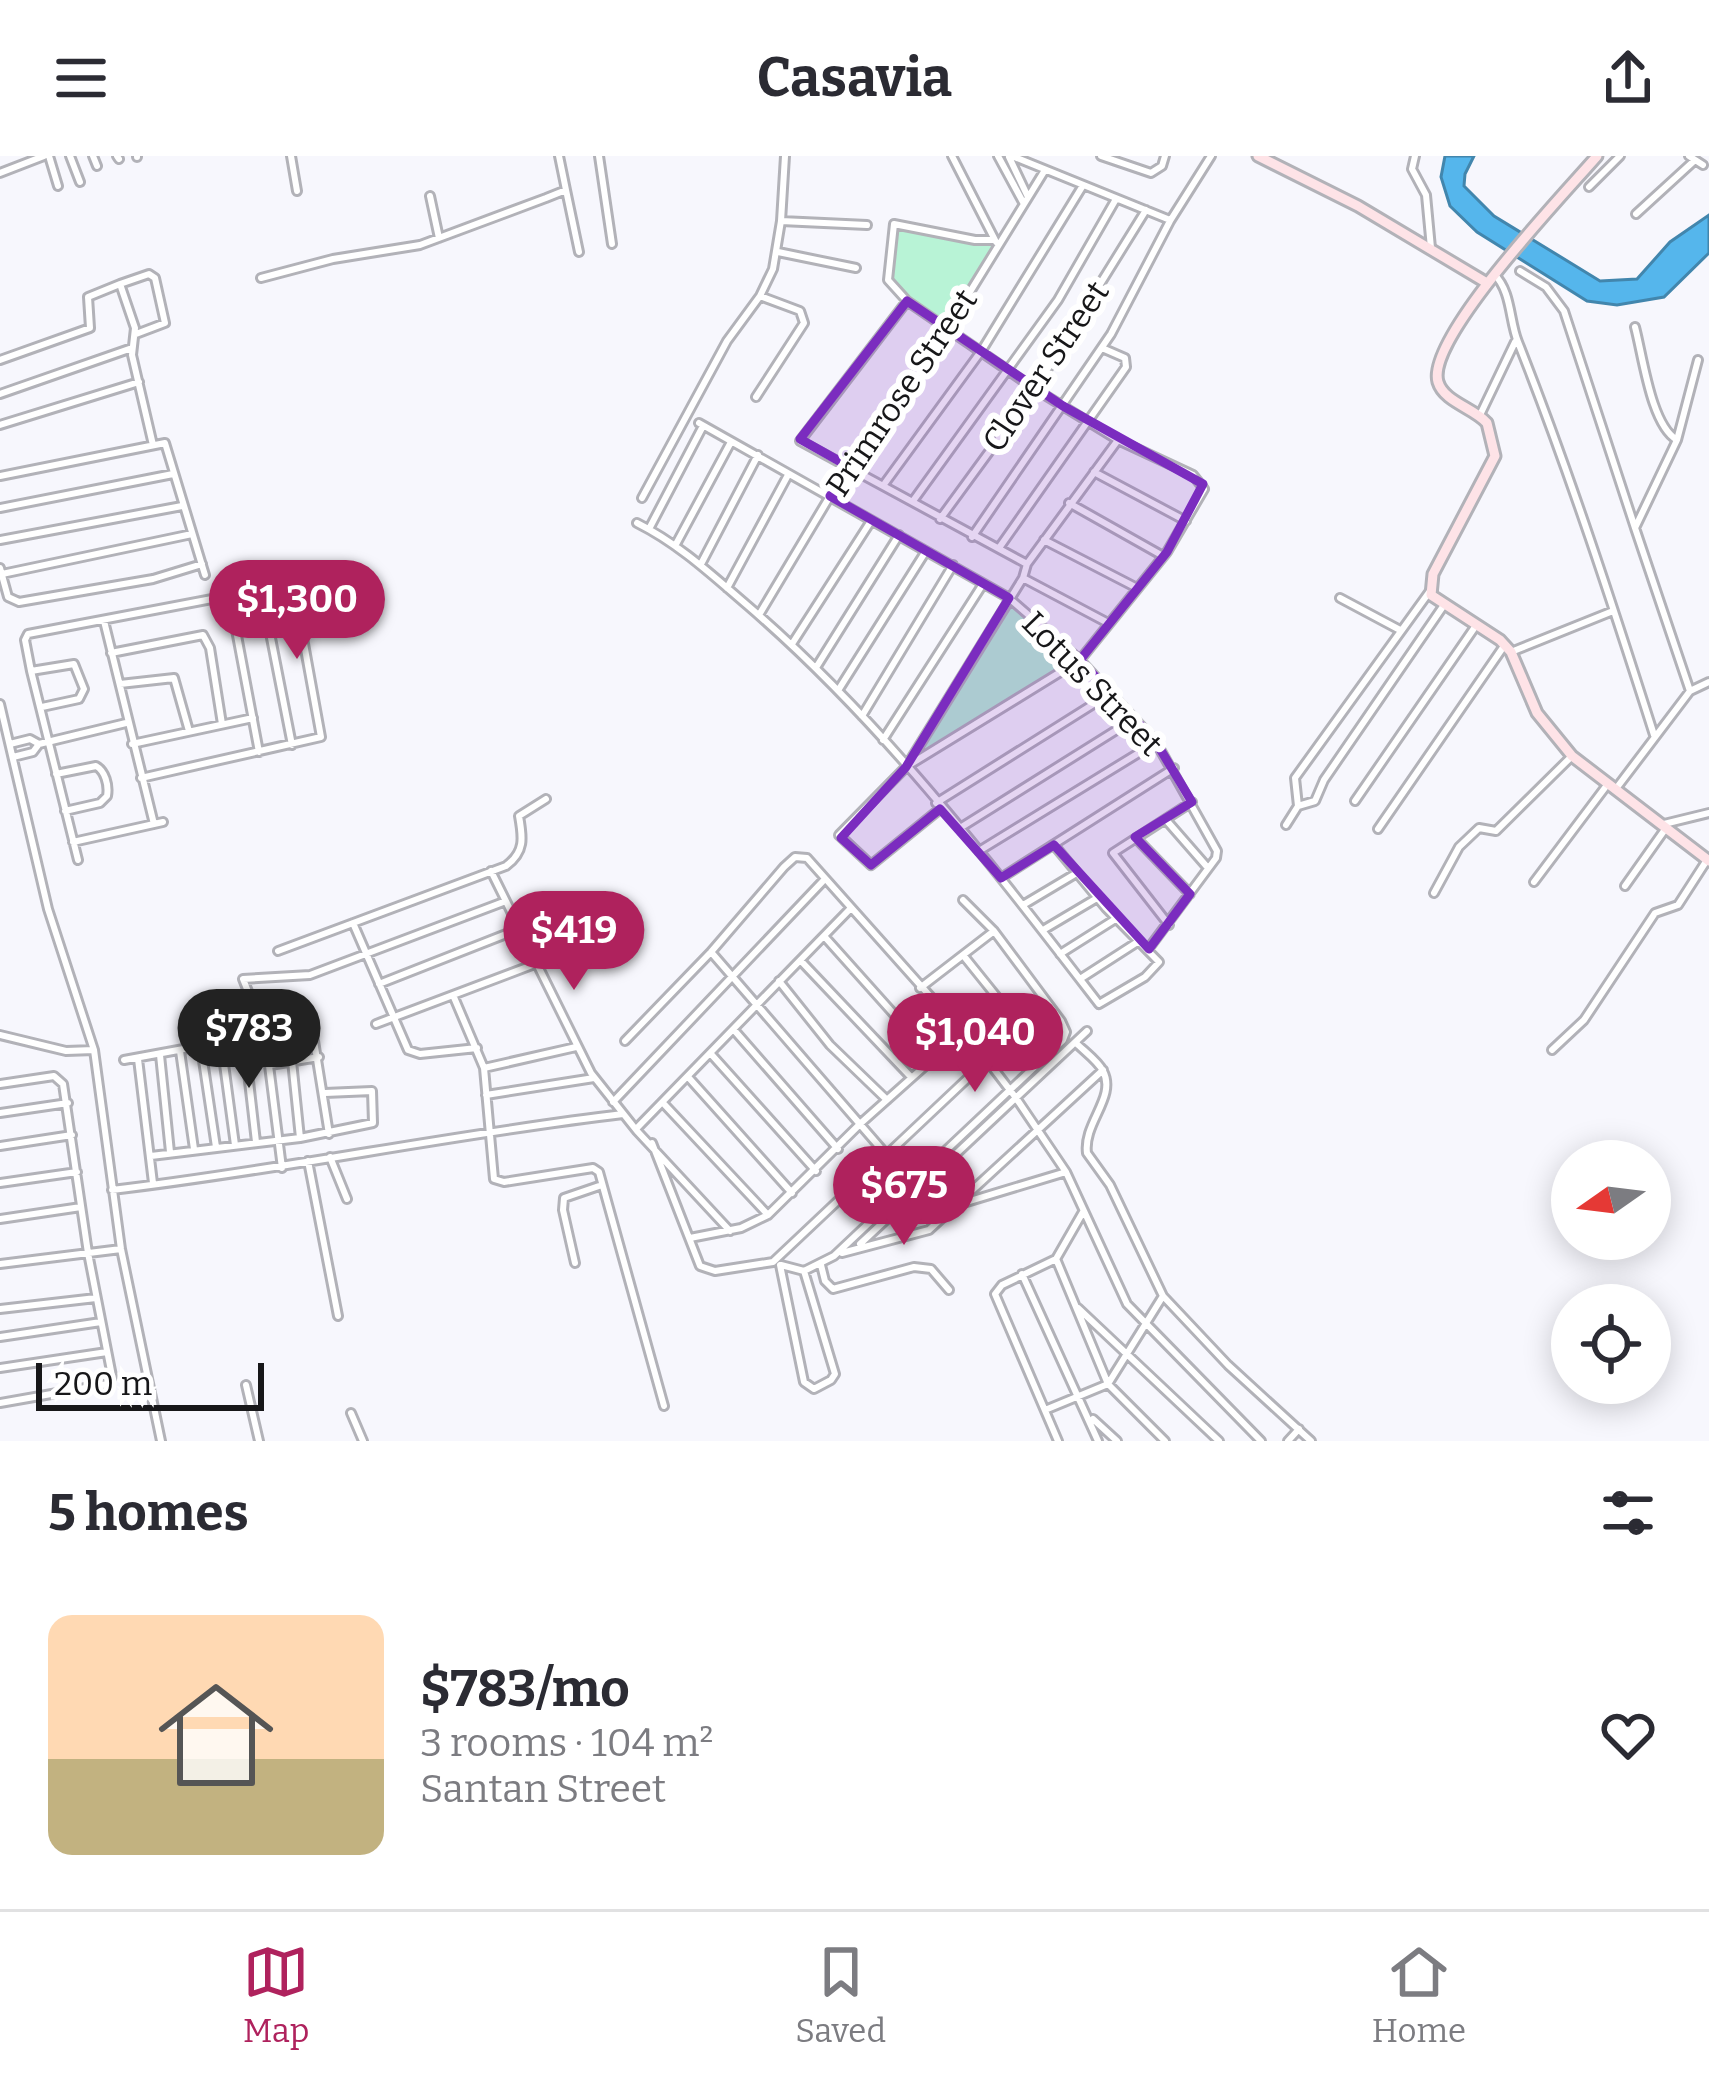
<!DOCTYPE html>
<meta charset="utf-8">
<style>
:root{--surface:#fff;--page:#f2f2f3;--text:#2b2b33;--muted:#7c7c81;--line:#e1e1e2;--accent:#af225d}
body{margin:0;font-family:Bitter,serif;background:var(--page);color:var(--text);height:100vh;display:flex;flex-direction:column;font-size:45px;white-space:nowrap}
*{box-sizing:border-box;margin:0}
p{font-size:39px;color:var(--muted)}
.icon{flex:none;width:66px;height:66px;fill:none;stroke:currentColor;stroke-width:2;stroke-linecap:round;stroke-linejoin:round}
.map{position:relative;height:1285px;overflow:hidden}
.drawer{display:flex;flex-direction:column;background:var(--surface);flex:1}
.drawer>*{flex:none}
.needle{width:78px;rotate:256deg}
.fabs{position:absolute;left:1551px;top:984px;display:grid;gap:24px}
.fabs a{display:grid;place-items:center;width:120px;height:120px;border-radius:50%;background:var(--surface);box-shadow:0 6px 30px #0003;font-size:60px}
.scale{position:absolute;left:36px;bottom:30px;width:228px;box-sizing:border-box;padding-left:12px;border:6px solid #171719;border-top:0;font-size:33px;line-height:42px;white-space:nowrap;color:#171719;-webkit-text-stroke:9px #fff;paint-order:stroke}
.price{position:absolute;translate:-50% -102px;padding:0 27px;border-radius:42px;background:var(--accent);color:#fff;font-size:39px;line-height:78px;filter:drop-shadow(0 3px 6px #0008)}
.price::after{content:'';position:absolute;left:50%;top:72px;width:36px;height:27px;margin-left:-18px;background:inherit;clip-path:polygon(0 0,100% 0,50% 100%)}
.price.selected{background:#222;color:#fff}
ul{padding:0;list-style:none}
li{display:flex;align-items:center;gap:36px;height:300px;padding:0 48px}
li span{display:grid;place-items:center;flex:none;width:336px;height:240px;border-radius:24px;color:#555}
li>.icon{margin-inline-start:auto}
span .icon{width:144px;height:144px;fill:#fffc;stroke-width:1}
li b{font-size:51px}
h2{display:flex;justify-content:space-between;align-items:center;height:144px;padding:0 48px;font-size:51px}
header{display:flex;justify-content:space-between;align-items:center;height:156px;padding:0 48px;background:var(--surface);font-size:54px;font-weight:700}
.tabs{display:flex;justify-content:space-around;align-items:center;height:168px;border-top:3px solid var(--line);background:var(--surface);font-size:33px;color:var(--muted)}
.tabs a{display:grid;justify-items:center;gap:6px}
.tabs .selected{color:var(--accent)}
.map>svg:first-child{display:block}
.green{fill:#b8f3d6}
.water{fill:#55b6ec;stroke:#4286ad;stroke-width:3}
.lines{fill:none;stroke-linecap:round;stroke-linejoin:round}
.street-casing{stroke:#b2b2b8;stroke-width:12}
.secondary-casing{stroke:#b2b2b8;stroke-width:15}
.street{stroke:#fff;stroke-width:6}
.secondary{stroke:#fee3e7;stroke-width:9}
.marked{fill:#7b2cbf;fill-opacity:0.2;stroke:#7b2cbf;stroke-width:9;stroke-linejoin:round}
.labels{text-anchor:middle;stroke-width:12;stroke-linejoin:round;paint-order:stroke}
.street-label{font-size:33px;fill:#171719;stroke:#fff}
</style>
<header><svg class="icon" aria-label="menu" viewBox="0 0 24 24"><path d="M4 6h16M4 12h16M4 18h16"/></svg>Casavia<svg class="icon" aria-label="share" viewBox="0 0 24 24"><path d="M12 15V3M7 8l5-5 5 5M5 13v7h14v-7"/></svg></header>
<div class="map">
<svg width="1709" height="1285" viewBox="0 0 1709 1285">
<rect width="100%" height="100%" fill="#f7f7fd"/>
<path class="green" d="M 902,73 L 992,87 L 994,90 L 947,167 L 900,139 L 890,125 L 898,75 Z
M 1010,447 L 1074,504 L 918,600 Z
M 306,856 L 311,900 L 271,903 L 264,858 Z"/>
<path class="water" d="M 1445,0 L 1474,0 L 1465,18 L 1464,30 L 1494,60 L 1600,125 L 1637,123 L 1670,86 L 1709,59 L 1709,97 L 1664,141 L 1617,149 L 1587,145 L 1477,76 L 1450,50 L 1441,21 Z"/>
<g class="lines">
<defs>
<path id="street" d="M 49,0 L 58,30
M 70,0 L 80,26
M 93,0 L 97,10
M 117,0 L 119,3
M 137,0 L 137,1
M 291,0 L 297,35
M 599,0 L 612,88
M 952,0 L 996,86
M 998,0 L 1024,48
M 1012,0 L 1170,64
M 1101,0 L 1151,17 L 1162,10 L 1165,0
M 1415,0 L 1412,13 L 1426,39 L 1431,92
M 1689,0 L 1703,9
M 1009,1 L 1028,41
M 0,17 L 44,0
M 1589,31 L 1620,0
M 566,34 L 579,96
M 430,40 L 439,82
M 1636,58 L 1695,4
M 781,65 L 867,69
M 778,96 L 856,112
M 1520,115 L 1546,131 L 1564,155 L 1635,372
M 1494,118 C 1512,136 1509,164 1518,186 C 1569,315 1612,447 1654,579
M 261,122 L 333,103 L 420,89 L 546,42 L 566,34 L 559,0
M 907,145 L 800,285 L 1027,408
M 1635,171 C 1643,201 1651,269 1677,284
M 136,178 L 165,167 L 155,122 L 149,118 L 120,128 L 135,172 L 132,199 L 153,289
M 0,204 L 90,172 L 88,141 L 120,128
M 0,238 L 132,192
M 756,241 L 804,167 L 800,155 L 760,140
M 1480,259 L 1515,186
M 699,267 L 1009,442 L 1080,504 L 1156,586 L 1217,695 L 1216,702 L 1149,792
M 0,269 L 139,226
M 1094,316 L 1186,365
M 0,320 L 165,287 L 205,419
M 885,327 L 982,194 L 1082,31
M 642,342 L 727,185 L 760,140 L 773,113 L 781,65 L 785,0
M 913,345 L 1058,144 L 1116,43
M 1069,347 L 1163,400
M 0,352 L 173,318
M 940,363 L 1035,233 L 1146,54
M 637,367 C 679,388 712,419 747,449 C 882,565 991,708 1099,848 L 1145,821 L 1159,806 L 1106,752 L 1054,689
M 649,373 L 703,270
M 972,381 L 1111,178 L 1170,65 L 1211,0
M 0,384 L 182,350
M 1044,384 L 1137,432
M 675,390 L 731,286
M 999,392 L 1126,211 L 1125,202 L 1102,192
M 701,408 L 758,299
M 0,412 L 8,441 L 19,446 L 153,423 L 202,408
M 2,418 L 192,378
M 1023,422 L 1108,467
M 261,431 L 292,589
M 727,432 L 788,319
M 229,437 L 259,596
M 1340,442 L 1400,474
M 759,459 L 848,310 L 949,170 L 1045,14
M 104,465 L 154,668
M 792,488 L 871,365
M 1511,496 L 1613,455
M 111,497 L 203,479 L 210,492 L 222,568
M 817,510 L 899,379
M 31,515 L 74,508 L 84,533 L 79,543 L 42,551
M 120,528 L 174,522 L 189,575
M 839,533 L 926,395
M 1690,535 L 1635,372 L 1677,284 L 1698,204
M 0,548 L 48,753 L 94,894 L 121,1093 L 161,1285
M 862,560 L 953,409
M 883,584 L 983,428
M 10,588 L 30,583 L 39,588
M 132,588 L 253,562
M 13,601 L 33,596 L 39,588 L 126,567
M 908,608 L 1023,422 L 1027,408 L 1118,284
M 56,618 L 96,610 C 105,615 109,629 107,640 L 100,647 L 65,655
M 141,622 L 321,581 L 293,427
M 1615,634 L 1690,535 L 1709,526
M 1355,645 L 1477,468
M 936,647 L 1111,537
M 1298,650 L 1295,622 L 1430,435
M 940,653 L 871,709 L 839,679 L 906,611 L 1080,504 L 1167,396 L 1204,333 L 1193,319 L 1118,284 L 1035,233 L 907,145 L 888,124 L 894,68 L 975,84 L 994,84
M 1167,665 L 1208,712
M 1664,668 L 1709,657
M 1286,669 L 1298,650 L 1315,645 L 1324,624 L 1444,449
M 960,672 L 1134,563
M 1378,673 L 1504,490
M 1136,682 L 1190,738
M 73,686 L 163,666
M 979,695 L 1155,587
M 78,704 L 31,515 L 25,484 L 28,478 L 312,424
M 491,715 L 591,917 L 637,975 L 730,1075
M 1001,722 L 1174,612
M 1534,726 L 1607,629
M 1625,730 L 1666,672
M 1434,737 L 1459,691 L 1479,672 L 1496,675 L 1572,600
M 1023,749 L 1075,718
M 353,767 L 408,894 L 420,898 L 477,892
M 1169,769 L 1113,697 L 1192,646
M 1043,774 L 1097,742
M 824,780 L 934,903
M 278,795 L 506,710 C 525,696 523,682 519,660 L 546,643
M 711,796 L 910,1026
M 1060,798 L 1117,762
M 963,799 L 1045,901
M 801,805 L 911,921
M 1080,823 L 1139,785
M 779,825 L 830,889 L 887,944
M 379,828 L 519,773
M 920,832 L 994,775
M 453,839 L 484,912 L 494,1023 L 504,1026 L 593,1012 L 599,1016 L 664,1250
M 255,854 L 301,854 L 310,860 L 329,978
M 376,868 L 535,808
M 734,874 L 838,993
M 0,879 L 66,895 L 94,894
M 244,882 L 256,986
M 625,885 L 711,796 L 784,711 L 795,701 L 807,702 L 987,904 L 1016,942 L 1066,1016 L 1127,1148 L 1261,1285
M 221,886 L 235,989
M 1076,887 C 1084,895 1098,905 1103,915 C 1117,941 1083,967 1087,997 L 1110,1029 L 1163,1140 L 1228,1209 L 1311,1285
M 201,891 L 216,991
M 1552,894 L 1584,864 L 1655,757 L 1678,749 L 1707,704
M 180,895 L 194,993
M 711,898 L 816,1015
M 160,899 L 170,996
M 138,903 L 153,1027
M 124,904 L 265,878
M 292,905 L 300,982
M 270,909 L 319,901
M 484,912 L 576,891
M 689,922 L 792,1037
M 0,928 L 54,920 L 63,928 L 88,1097 L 112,1220 L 108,1228 L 0,1247
M 486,939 L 594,922
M 613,946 L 824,724
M 664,948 L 768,1059
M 0,957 L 68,947
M 636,973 L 850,753
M 652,987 L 700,1110 L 715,1115 L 773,1106 L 986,905
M 0,990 L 72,979
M 151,1000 L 300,982 L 373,967 L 372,935 L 325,937
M 330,1001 L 347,1043
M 308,1005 L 338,1160
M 282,1012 L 265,878 L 243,823 L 310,819 L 506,745
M 0,1027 L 77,1016
M 112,1034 C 283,1014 452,978 623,958
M 960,1048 L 1066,1016
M 1083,1056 L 1056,1103 L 1108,1228 L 1165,1285
M 0,1063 L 81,1051
M 690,1082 L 741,1072 L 768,1059 L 861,967 L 962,877
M 860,1088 L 1087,875
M 842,1097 L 929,1074 L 1103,914
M 1056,1103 L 1002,1129 L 995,1138 L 1058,1285
M 575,1107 L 563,1054 L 564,1042 L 599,1030
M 0,1108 L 121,1093
M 780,1109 L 804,1226 L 814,1233 L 831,1224 L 835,1218 L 804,1115
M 781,1109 L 804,1115 L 834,1100 L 1063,884 L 1066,876 L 1061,865 L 994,775 L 963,744
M 821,1109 L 825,1125 L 833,1133 L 914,1111 L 931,1113 L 949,1134
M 1022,1118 L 1098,1285
M 1078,1152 L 1219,1285
M 0,1153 L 96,1142
M 0,1181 L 101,1166
M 0,1212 L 107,1196
M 246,1229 L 259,1285
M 1045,1254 L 1108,1228 L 1163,1140
M 351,1257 L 363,1285
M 1093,1263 L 1117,1285
M 1288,1285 L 1299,1273"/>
<path id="secondary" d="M 1258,0 L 1358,50 L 1487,127
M 1597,0 C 1566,36 1425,183 1438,226 C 1444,246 1474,252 1487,267 L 1495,300 L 1433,418 L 1431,439 L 1500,484 L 1511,496 L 1537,557 L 1572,600 L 1709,705"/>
</defs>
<use href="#street" class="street-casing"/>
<use href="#secondary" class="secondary-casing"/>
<use href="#street" class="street"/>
<use href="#secondary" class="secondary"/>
</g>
<path class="marked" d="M 907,145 L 1063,250 L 1203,328 L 1167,396 L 1080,504 L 1156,586 L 1192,646 L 1135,681 L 1190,738 L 1149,793 L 1054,689 L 1001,722 L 940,653 L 871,709 L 841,682 L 906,611 L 1009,442 L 830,340 L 848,310 L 800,283 Z"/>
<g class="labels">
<g class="street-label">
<text transform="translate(1045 210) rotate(-56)" y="12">Clover Street</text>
<text transform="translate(901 236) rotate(-56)" y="12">Primrose Street</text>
<text transform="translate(1093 527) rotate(46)" y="12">Lotus Street</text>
</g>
</g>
</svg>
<div class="fabs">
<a><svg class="needle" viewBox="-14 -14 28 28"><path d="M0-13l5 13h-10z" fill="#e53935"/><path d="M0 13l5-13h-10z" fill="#7c7c81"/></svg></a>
<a><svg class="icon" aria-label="locate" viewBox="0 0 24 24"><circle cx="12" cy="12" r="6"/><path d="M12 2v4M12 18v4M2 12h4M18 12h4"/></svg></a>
</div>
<div class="scale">200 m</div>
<b class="price" style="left:297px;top:506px">$1,300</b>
<b class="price" style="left:574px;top:837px">$419</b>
<b class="price selected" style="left:249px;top:935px">$783</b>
<b class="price" style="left:975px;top:939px">$1,040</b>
<b class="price" style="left:904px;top:1092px">$675</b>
</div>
<section class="drawer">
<h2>5 homes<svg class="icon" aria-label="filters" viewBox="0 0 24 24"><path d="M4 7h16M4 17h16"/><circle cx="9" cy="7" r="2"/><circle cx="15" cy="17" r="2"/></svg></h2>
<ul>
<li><span style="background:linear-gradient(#ffd9b3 60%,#c2b280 0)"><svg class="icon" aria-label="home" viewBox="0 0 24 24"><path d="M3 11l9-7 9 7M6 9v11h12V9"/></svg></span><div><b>$783/mo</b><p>3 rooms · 104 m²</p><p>Santan Street</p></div><svg class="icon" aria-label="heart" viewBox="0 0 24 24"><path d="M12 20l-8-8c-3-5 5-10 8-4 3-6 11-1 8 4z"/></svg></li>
</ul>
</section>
<nav class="tabs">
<a class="selected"><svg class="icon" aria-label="map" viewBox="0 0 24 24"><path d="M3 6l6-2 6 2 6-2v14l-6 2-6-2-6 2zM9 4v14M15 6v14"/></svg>Map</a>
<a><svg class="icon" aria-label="saved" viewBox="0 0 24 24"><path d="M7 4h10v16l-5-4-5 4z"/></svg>Saved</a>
<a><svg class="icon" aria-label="home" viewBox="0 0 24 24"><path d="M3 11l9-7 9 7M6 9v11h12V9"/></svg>Home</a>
</nav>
